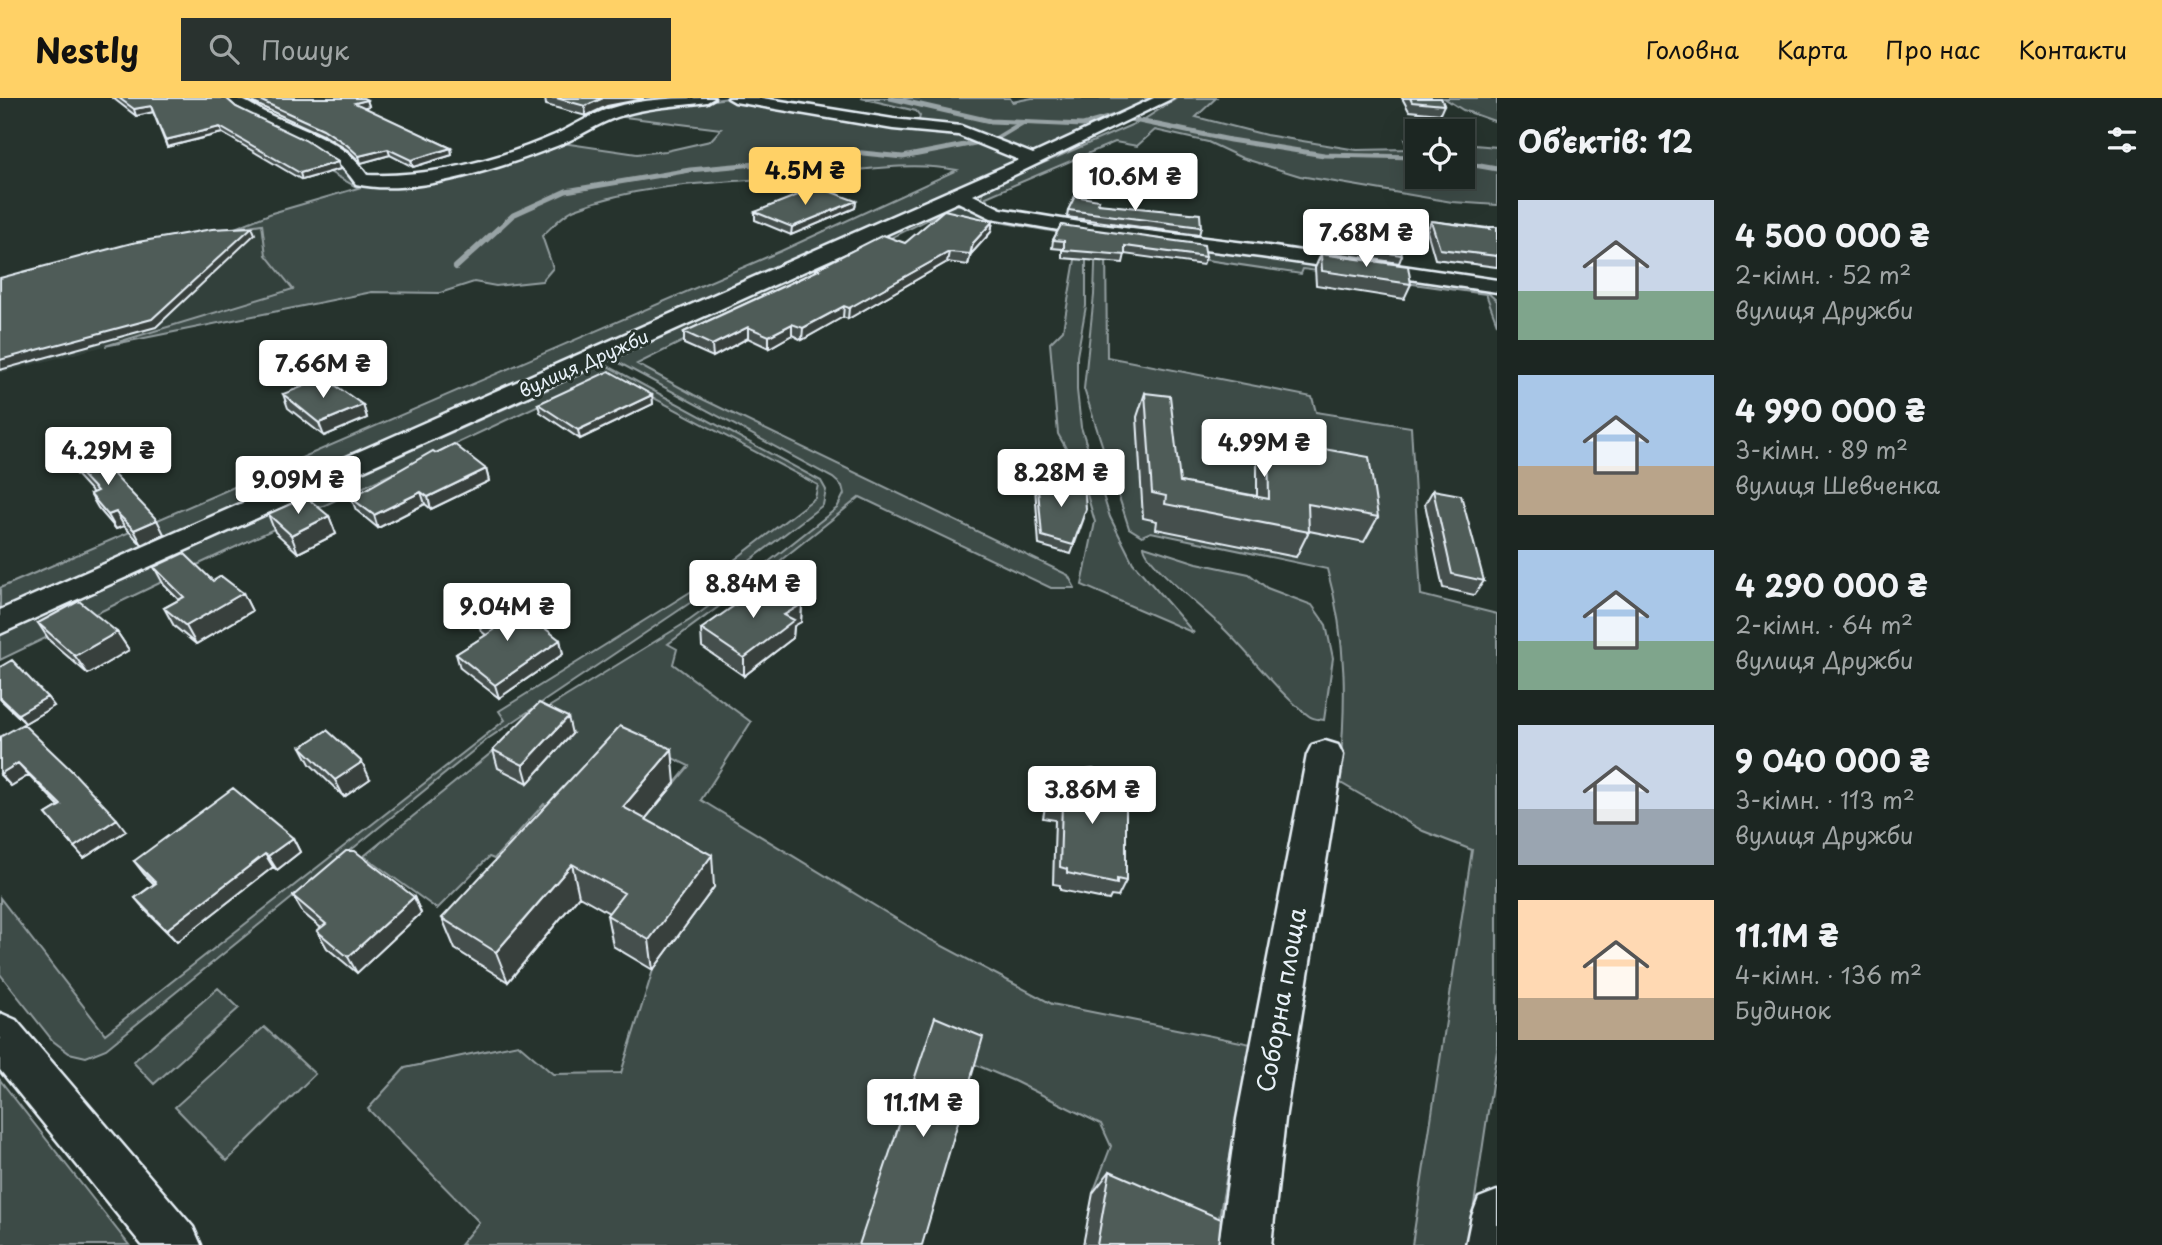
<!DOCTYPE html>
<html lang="uk">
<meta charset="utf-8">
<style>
:root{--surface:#1c2622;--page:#29322f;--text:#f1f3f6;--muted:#a0a5a5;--line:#3a4340;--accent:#ffd166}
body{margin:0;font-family:"Playpen Sans",sans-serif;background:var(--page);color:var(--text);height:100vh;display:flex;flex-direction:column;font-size:26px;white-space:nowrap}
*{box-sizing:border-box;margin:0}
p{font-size:23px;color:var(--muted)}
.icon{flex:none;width:38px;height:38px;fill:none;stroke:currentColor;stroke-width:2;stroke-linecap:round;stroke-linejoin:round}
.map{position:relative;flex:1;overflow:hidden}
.details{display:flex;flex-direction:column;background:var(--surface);width:665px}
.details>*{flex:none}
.tools{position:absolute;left:1405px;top:21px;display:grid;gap:14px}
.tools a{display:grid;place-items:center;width:70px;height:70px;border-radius:0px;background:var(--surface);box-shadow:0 7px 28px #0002,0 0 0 2px var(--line);font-size:35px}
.price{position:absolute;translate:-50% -60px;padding:0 16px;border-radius:7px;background:#fff;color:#222;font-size:23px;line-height:46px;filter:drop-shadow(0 2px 4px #0008)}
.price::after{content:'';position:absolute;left:50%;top:42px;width:21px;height:16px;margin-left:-10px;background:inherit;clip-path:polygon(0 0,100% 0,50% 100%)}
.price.active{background:var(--accent);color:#111}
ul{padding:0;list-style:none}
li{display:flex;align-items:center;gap:21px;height:175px;padding:0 21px}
li span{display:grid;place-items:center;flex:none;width:196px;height:140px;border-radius:0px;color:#555}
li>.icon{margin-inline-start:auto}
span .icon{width:84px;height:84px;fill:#fffc;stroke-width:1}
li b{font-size:30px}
h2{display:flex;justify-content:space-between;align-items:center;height:84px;padding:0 21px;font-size:30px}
header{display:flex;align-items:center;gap:42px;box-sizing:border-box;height:98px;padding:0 35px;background:var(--accent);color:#111}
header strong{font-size:33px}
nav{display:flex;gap:38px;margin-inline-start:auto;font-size:24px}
.search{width:490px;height:63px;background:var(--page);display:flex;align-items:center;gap:18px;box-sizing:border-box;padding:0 24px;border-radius:0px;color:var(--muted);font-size:26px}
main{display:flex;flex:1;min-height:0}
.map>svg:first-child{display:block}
.built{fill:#333f3a}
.green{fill:#3e4b47;stroke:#939ea0;stroke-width:2}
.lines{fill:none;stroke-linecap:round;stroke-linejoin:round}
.stream-far1{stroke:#98a3a5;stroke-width:5}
.stream{stroke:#98a3a5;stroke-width:6}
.minor-casing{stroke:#e8f1f8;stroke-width:5}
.minor{fill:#26332d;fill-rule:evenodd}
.wall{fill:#454f4d;stroke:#e8f1f8;stroke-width:2}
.shaded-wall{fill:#38403e;stroke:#e8f1f8;stroke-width:2}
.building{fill:#505c59;stroke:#e8f1f8;stroke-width:2}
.labels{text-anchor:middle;stroke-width:6;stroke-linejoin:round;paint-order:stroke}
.far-street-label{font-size:18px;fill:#e8f1f8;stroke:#26332d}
.near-street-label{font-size:24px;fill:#e8f1f8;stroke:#26332d}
</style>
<header>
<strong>Nestly</strong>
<div class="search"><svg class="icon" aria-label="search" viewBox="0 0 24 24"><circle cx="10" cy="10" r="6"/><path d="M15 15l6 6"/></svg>Пошук</div>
<nav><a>Головна</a><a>Карта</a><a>Про нас</a><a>Контакти</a></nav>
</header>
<main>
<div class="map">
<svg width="1497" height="1147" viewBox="0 0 1497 1147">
<rect width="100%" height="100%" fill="#26332d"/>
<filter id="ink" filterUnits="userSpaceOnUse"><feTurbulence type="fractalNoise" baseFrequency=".0143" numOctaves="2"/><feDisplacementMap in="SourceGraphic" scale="14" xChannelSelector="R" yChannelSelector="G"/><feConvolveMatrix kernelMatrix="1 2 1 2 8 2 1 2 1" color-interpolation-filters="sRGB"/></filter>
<g filter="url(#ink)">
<path class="built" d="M 263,126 L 266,157 L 294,191 L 105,248 L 0,275 L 0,179 L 121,146 Z"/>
<path class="green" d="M 197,0 L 227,0 L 341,61 L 358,82 L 435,80 L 556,44 L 637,56 L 666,53 L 710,43 L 721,31 L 616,18 L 633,12 L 729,0 L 953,34 L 1022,62 L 0,517 L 0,490 L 781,153 L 957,72 C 907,62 852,74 802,78 C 726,85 648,83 575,111 C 563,116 552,129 542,138 L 553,170 L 542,183 L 496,188 L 474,184 L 440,195 L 372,194 L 105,248 L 293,191 L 266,157 L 262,126 L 235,130 L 272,115 L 358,90 Z
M 861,0 L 1010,0 L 1012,4 L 1032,0 L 1151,0 L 1039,56 L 1026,56 L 918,25 L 920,18 L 916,13 Z
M 1177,0 L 1216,0 L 1196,19 L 1266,37 L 1357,52 L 1409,51 L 1405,41 L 1417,43 L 1418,79 L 1463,79 L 1463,46 L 1497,49 L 1497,107 L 1452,104 L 1300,78 L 1242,60 L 1208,44 L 1155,32 L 1137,48 L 1115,44 L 986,99 L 988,105 L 982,102 L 983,91 L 1143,22 Z
M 1444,0 L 1497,0 L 1497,24 L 1463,12 Z
M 948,106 L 961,107 L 999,120 L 1086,136 L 1086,208 L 1077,258 L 1077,292 L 1081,329 L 1110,419 L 1133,465 L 1194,535 L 1082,487 L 1095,424 L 1082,379 L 1058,336 L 1050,245 L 1063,232 L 1079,138 L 943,114 L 637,266 L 694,297 L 1068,477 L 1075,490 L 1051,490 L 860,399 L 766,474 L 668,546 L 677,551 L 673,566 L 751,624 L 701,702 L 931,842 L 1052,906 L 1251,946 L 1214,1147 L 1197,1147 L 1197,1142 L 1093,1095 L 1111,1048 L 1101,1026 L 1014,983 L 927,946 L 860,1147 L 460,1147 L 479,1124 L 368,1011 L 405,970 L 518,946 L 553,976 L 621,975 L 653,872 L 714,789 L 628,742 L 689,668 L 640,644 L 572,721 L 544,706 L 494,761 L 489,759 L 437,811 L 364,758 L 544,612 L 690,522 L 757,473 L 837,410 L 844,396 L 842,388 L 833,380 L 612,261 Z
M 1096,139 L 1283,160 L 1411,180 L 1486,193 L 1497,203 L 1497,226 L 1486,196 L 1303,171 L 1301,176 L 1106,147 L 1107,259 L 1312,299 L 1316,314 L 1411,329 L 1421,497 L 1497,516 L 1497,953 L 1468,1147 L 1412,1147 L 1472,752 L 1423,733 L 1339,684 C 1346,609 1348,544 1327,471 L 1151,434 L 1142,438 L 1129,430 L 1084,291 L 1094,197 Z
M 604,266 L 821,383 L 826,392 L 823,407 L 727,480 L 489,640 L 106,951 L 86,959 L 69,955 L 53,943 L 0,876 L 0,800 L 105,936 L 505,622 L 499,613 L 703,486 L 815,400 L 818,387 L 607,275 L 195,468 L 0,562 L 0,537 Z
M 1144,448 L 1197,465 L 1249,476 L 1267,490 L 1312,507 L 1326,527 L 1333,560 L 1324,622 C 1318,621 1313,621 1309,618 C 1277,594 1250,556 1222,529 C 1207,514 1144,464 1144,448 Z
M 218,890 L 239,910 L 154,986 L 133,964 Z
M 264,929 L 315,976 L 227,1063 L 175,1009 Z
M 0,982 L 129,1147 L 0,1147 Z"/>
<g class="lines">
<path class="stream-far1" d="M 890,0 L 990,23 L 1083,27 L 1115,18 L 1230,42 L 1324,57 L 1418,59
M 997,40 L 1022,25
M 1463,65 L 1497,71
M 497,132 L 513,117 L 566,93 L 690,72 L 821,60 L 842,53 L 903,59 L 975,45"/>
<path class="stream" d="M 456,169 L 499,130"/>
<defs>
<path id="minor" d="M 225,0 C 248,0 250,8 270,17 C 305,33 345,43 367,77 C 433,79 495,63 555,37 C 572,29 590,17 608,11 C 642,0 679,0 714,0 L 707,4 C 678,8 645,9 617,19 C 599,25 582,37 564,45 C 510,67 414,100 356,86 C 321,33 261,41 225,0 Z
M 728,0 L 762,0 L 893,21 L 961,28 L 1033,56 L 1154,0 L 1173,0 L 973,97 L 1001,111 L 1092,126 L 1261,147 L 1497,182 L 1497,194 L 1261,159 L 1092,138 L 991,120 L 958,104 L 0,536 L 0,512 L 1019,62 L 958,37 L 893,31 L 735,4 Z
M 1325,643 L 1338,647 L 1343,657 L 1285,1021 L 1271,1147 L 1219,1147 L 1237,1021 L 1307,657 L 1312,647 Z
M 0,915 L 16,922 L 193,1129 L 201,1147 L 142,1147 L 0,972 Z
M 1497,1093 L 1497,1147 L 1466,1147 L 1472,1118 L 1479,1100 Z"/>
</defs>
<use href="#minor" class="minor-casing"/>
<use href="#minor" class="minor"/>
</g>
<path class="wall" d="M 113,0 L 226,0 L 236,9 L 338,64 L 340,71 L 302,82 L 222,35 L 167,49 L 153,14 L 136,18 Z
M 240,0 L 363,0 L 367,2 L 369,8 L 364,10 L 451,50 L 452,57 L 413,69 L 390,57 L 361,65 L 349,53 L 325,38 L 245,1 Z
M 545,0 L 643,0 L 643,1 L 607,8 L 586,18 L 546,7 Z
M 1402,0 L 1441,0 L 1444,7 L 1440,16 L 1409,13 Z
M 1099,102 L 1098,106 L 1201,129 L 1199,137 L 1067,119 L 1068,112 Z
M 856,103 L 855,110 L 791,137 L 755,122 L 755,114 Z
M 993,123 L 991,134 L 971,156 L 968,167 L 947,164 L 848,221 L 843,219 L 802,242 L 792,237 L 769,250 L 748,240 L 713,259 L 684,246 L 684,234 L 816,173 L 816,171 L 905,145 Z
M 1431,123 L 1488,130 L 1489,129 L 1497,129 L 1497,169 L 1435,161 L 1427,133 Z
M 1318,126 L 1402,157 L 1399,165 L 1315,152 L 1315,133 Z
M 1061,127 L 1206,159 L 1203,167 L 1125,156 L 1123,165 L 1062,160 L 1062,151 L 1052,150 L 1053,142 Z
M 1321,156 L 1411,186 L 1404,201 L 1316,187 L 1315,170 Z
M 1145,295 L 1180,384 L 1257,398 L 1257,366 L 1268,341 L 1378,419 L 1364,444 L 1309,433 L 1296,459 L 1156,431 L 1157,423 L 1143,420 L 1137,319 Z
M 283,296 L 363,307 L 367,320 L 324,338 L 288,310 Z
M 652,297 L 653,306 L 580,341 L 540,314 L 538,306 Z
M 436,355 L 486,371 L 489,383 L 431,411 L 425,406 L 378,430 L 356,412 L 351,400 Z
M 62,356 L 164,436 L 142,447 L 124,428 L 116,431 L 98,410 L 90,396 L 93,395 L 70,370 Z
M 1037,380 L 1084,420 L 1071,456 L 1039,447 L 1035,389 Z
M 1433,392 L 1484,483 L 1474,497 L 1443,490 L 1425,406 Z
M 268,416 L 329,418 L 336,436 L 298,455 L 275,434 Z
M 154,469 L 213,483 L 243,495 L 252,513 L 196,546 L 174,528 L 164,510 L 179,502 L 164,487 Z
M 802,506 L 801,524 L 794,528 L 793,540 L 744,578 L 702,549 L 701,531 Z
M 477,519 L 560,542 L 563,556 L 499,600 L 460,570 L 456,556 L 486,537 L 481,533 Z
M 38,525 L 117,534 L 129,552 L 88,576 L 50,543 Z
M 0,569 L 47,599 L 54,608 L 25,625 L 0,601 Z
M 572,636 L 528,685 L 498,670 L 493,652 Z
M 0,639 L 126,733 L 84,760 L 46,716 L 59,708 L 29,677 L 11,688 L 0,677 Z
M 301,649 L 370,681 L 344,699 L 310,666 Z
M 1054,681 L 1126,783 L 1118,799 L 1111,798 L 1109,802 L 1060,792 L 1060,787 L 1053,786 L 1055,722 L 1043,720 L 1047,698 Z
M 675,685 L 645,721 L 714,789 L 653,872 L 613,848 L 607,817 L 609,815 L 579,798 L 508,884 L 455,851 L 442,820 Z
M 293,740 L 300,754 L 277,772 L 273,769 L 177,844 L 146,813 L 135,800 L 154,786 L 144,776 L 134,763 Z
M 293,798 L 414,799 L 421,815 L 357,875 L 327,850 L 317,833 L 321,830 L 303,815 Z
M 1110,1073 L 1218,1147 L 1083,1147 L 1093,1095 Z"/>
<path class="shaded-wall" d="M 603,0 L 643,0 L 643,1 L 607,8 L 586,18 L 585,8 Z
M 367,2 L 369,8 L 356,12 L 355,5 Z
M 151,8 L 153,14 L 136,18 L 134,11 Z
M 220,29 L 222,35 L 167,49 L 165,42 Z
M 451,50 L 452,57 L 413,69 L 411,62 Z
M 388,51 L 390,57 L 361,65 L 359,58 Z
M 338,64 L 340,71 L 302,82 L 300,75 Z
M 856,103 L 855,110 L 791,137 L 792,129 Z
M 993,123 L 991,134 L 971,156 L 968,167 L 973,145 Z
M 252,129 L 255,136 L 156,229 L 0,272 L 0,262 Z
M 949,154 L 947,164 L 848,221 L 849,210 Z
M 844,208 L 843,219 L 802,242 L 803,230 Z
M 792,226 L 792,237 L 769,250 L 769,238 Z
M 748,229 L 748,240 L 713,259 L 712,247 Z
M 652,297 L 653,306 L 580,341 L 578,332 Z
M 363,307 L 367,320 L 324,338 L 319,325 Z
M 486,371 L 489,383 L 431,411 L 428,399 Z
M 421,394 L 425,406 L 378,430 L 374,417 Z
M 116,414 L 124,428 L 116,431 L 108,417 Z
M 329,418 L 336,436 L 298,455 L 291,437 Z
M 157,422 L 164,436 L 142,447 L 134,432 Z
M 243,495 L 252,513 L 196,546 L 186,528 Z
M 802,506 L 801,524 L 794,528 L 793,540 L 744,578 L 744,560 L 784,517 Z
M 117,534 L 129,552 L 88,576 L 75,558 Z
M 560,542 L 563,556 L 499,600 L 495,587 Z
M 47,599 L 54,608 L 25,625 L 18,616 Z
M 568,619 L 572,636 L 528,685 L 523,667 Z
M 672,651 L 675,685 L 628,742 L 623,709 Z
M 362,664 L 370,681 L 344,699 L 335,682 Z
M 18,665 L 29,677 L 11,688 L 0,676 Z
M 117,721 L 126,733 L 84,760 L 74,749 Z
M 293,740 L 300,754 L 277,772 L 268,758 Z
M 265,756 L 273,769 L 177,844 L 166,832 Z
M 712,757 L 714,789 L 653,872 L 649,842 Z
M 572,766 L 579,798 L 508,884 L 496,854 Z
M 414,799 L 421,815 L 357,875 L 348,859 Z"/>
<path class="building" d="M 119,0 L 226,0 L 236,9 L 305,42 L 338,64 L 300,75 L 220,29 L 165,42 L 151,8 L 134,11 Z
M 255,0 L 363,0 L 367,2 L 355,5 L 451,50 L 411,62 L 388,51 L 359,58 L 347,47 L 323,31 Z
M 556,0 L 603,0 L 585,8 Z
M 1410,0 L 1441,0 L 1444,7 L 1412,4 Z
M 818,89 L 856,103 L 792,129 L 755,114 Z
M 1075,98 L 1099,102 L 1098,106 L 1200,116 L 1201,129 L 1068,112 Z
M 944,112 L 993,123 L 973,145 L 970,156 L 949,154 L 849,210 L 844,208 L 803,230 L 792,226 L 769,238 L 748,229 L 712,247 L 684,234 L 819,172 L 816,171 L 883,137 L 905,145 Z
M 1431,123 L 1490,131 L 1489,129 L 1497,129 L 1497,158 L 1440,151 Z
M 1318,126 L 1399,135 L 1402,157 L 1318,145 Z
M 1061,127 L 1204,147 L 1206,159 L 1125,148 L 1125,157 L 1064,152 L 1064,143 L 1053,142 Z
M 252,129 L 152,221 L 0,262 L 0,180 L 132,145 L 212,131 Z
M 1321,156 L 1408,168 L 1411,186 L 1322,173 Z
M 609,273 L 652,297 L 578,332 L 538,306 Z
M 325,280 L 363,307 L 319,325 L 283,296 Z
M 1145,295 L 1170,298 L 1180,384 L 1269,401 L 1268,341 L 1369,359 L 1378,419 L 1308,406 L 1309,434 L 1165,406 L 1166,398 L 1152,395 Z
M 79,340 L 157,422 L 134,432 L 116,414 L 108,417 L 90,396 L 97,393 L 62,356 Z
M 454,346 L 486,371 L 428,399 L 421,394 L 374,417 L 351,400 L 433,353 L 436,355 Z
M 1037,380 L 1084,385 L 1086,411 L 1073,447 L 1042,438 Z
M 1433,392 L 1461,397 L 1484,483 L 1452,476 Z
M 306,399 L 329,418 L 291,437 L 268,416 Z
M 184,455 L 213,483 L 221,478 L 243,495 L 186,528 L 164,510 L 184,499 L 154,469 Z
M 768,484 L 802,506 L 784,517 L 794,522 L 744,560 L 701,531 Z
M 507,501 L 560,542 L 495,587 L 456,556 L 494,532 L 477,519 Z
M 79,503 L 117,534 L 75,558 L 38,525 Z
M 12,562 L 47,599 L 18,616 L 0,599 L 0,569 Z
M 539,605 L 568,619 L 523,667 L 493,652 Z
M 23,626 L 71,672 L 117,721 L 74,749 L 46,716 L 61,707 L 18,665 L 0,676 L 0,639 Z
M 620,628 L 672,651 L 623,709 L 712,757 L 649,842 L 607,817 L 624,795 L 572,766 L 496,854 L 442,820 Z
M 327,632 L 362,664 L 335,682 L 301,649 Z
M 1093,671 L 1107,678 L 1116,691 L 1126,693 L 1126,783 L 1117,781 L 1117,786 L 1067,775 L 1067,771 L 1060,769 L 1062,705 L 1050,703 L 1054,681 L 1071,682 L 1079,673 Z
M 233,690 L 293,740 L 268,758 L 265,756 L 166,832 L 135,800 L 156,785 L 134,763 Z
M 346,753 L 355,753 L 414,799 L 348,859 L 317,833 L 326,826 L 293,798 Z
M 935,919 L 983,939 L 922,1147 L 859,1147 Z
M 1110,1073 L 1221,1121 L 1218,1147 L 1097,1147 Z"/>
</g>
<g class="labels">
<g class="far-street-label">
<text transform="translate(584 266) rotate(-24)" y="6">вулиця Дружби</text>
</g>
<g class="near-street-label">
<text transform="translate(1282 902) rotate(-80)" y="8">Соборна площа</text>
</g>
</g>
</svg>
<div class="tools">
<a><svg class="icon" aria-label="locate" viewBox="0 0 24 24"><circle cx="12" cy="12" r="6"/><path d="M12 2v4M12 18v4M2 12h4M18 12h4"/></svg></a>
</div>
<b class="price active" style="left:805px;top:109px">4.5M ₴</b>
<b class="price" style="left:1135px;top:115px">10.6M ₴</b>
<b class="price" style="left:1366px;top:171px">7.68M ₴</b>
<b class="price" style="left:323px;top:302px">7.66M ₴</b>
<b class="price" style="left:1264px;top:381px">4.99M ₴</b>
<b class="price" style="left:108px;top:389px">4.29M ₴</b>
<b class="price" style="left:1061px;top:411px">8.28M ₴</b>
<b class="price" style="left:298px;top:418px">9.09M ₴</b>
<b class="price" style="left:753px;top:522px">8.84M ₴</b>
<b class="price" style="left:507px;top:545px">9.04M ₴</b>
<b class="price" style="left:1092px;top:728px">3.86M ₴</b>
<b class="price" style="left:923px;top:1041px">11.1M ₴</b>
</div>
<section class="details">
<h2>Об’єктів: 12<svg class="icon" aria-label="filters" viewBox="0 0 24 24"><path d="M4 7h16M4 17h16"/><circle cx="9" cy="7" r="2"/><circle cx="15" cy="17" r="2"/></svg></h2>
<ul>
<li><span style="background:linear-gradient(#c9d6e8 65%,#7fa58c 0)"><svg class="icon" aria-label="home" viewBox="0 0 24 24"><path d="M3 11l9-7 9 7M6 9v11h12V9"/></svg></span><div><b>4 500 000 ₴</b><p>2-кімн. · 52 m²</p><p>вулиця Дружби</p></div></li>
<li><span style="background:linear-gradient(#a9c7e8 65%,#b9a48a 0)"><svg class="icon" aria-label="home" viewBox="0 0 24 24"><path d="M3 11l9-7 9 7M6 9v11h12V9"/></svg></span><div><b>4 990 000 ₴</b><p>3-кімн. · 89 m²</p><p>вулиця Шевченка</p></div></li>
<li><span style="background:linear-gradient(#a9c7e8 65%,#7fa58c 0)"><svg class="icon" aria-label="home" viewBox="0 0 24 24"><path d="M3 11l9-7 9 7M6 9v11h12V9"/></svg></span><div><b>4 290 000 ₴</b><p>2-кімн. · 64 m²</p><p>вулиця Дружби</p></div></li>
<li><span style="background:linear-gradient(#c9d6e8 60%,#9aa5b1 0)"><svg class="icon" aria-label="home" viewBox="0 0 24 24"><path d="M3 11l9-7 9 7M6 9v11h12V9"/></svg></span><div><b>9 040 000 ₴</b><p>3-кімн. · 113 m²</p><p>вулиця Дружби</p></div></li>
<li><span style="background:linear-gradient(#ffd9b3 70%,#b9a48a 0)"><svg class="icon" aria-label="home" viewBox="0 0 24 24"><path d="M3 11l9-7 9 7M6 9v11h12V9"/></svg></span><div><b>11.1M ₴</b><p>4-кімн. · 136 m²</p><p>Будинок</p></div></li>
</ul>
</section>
</main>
